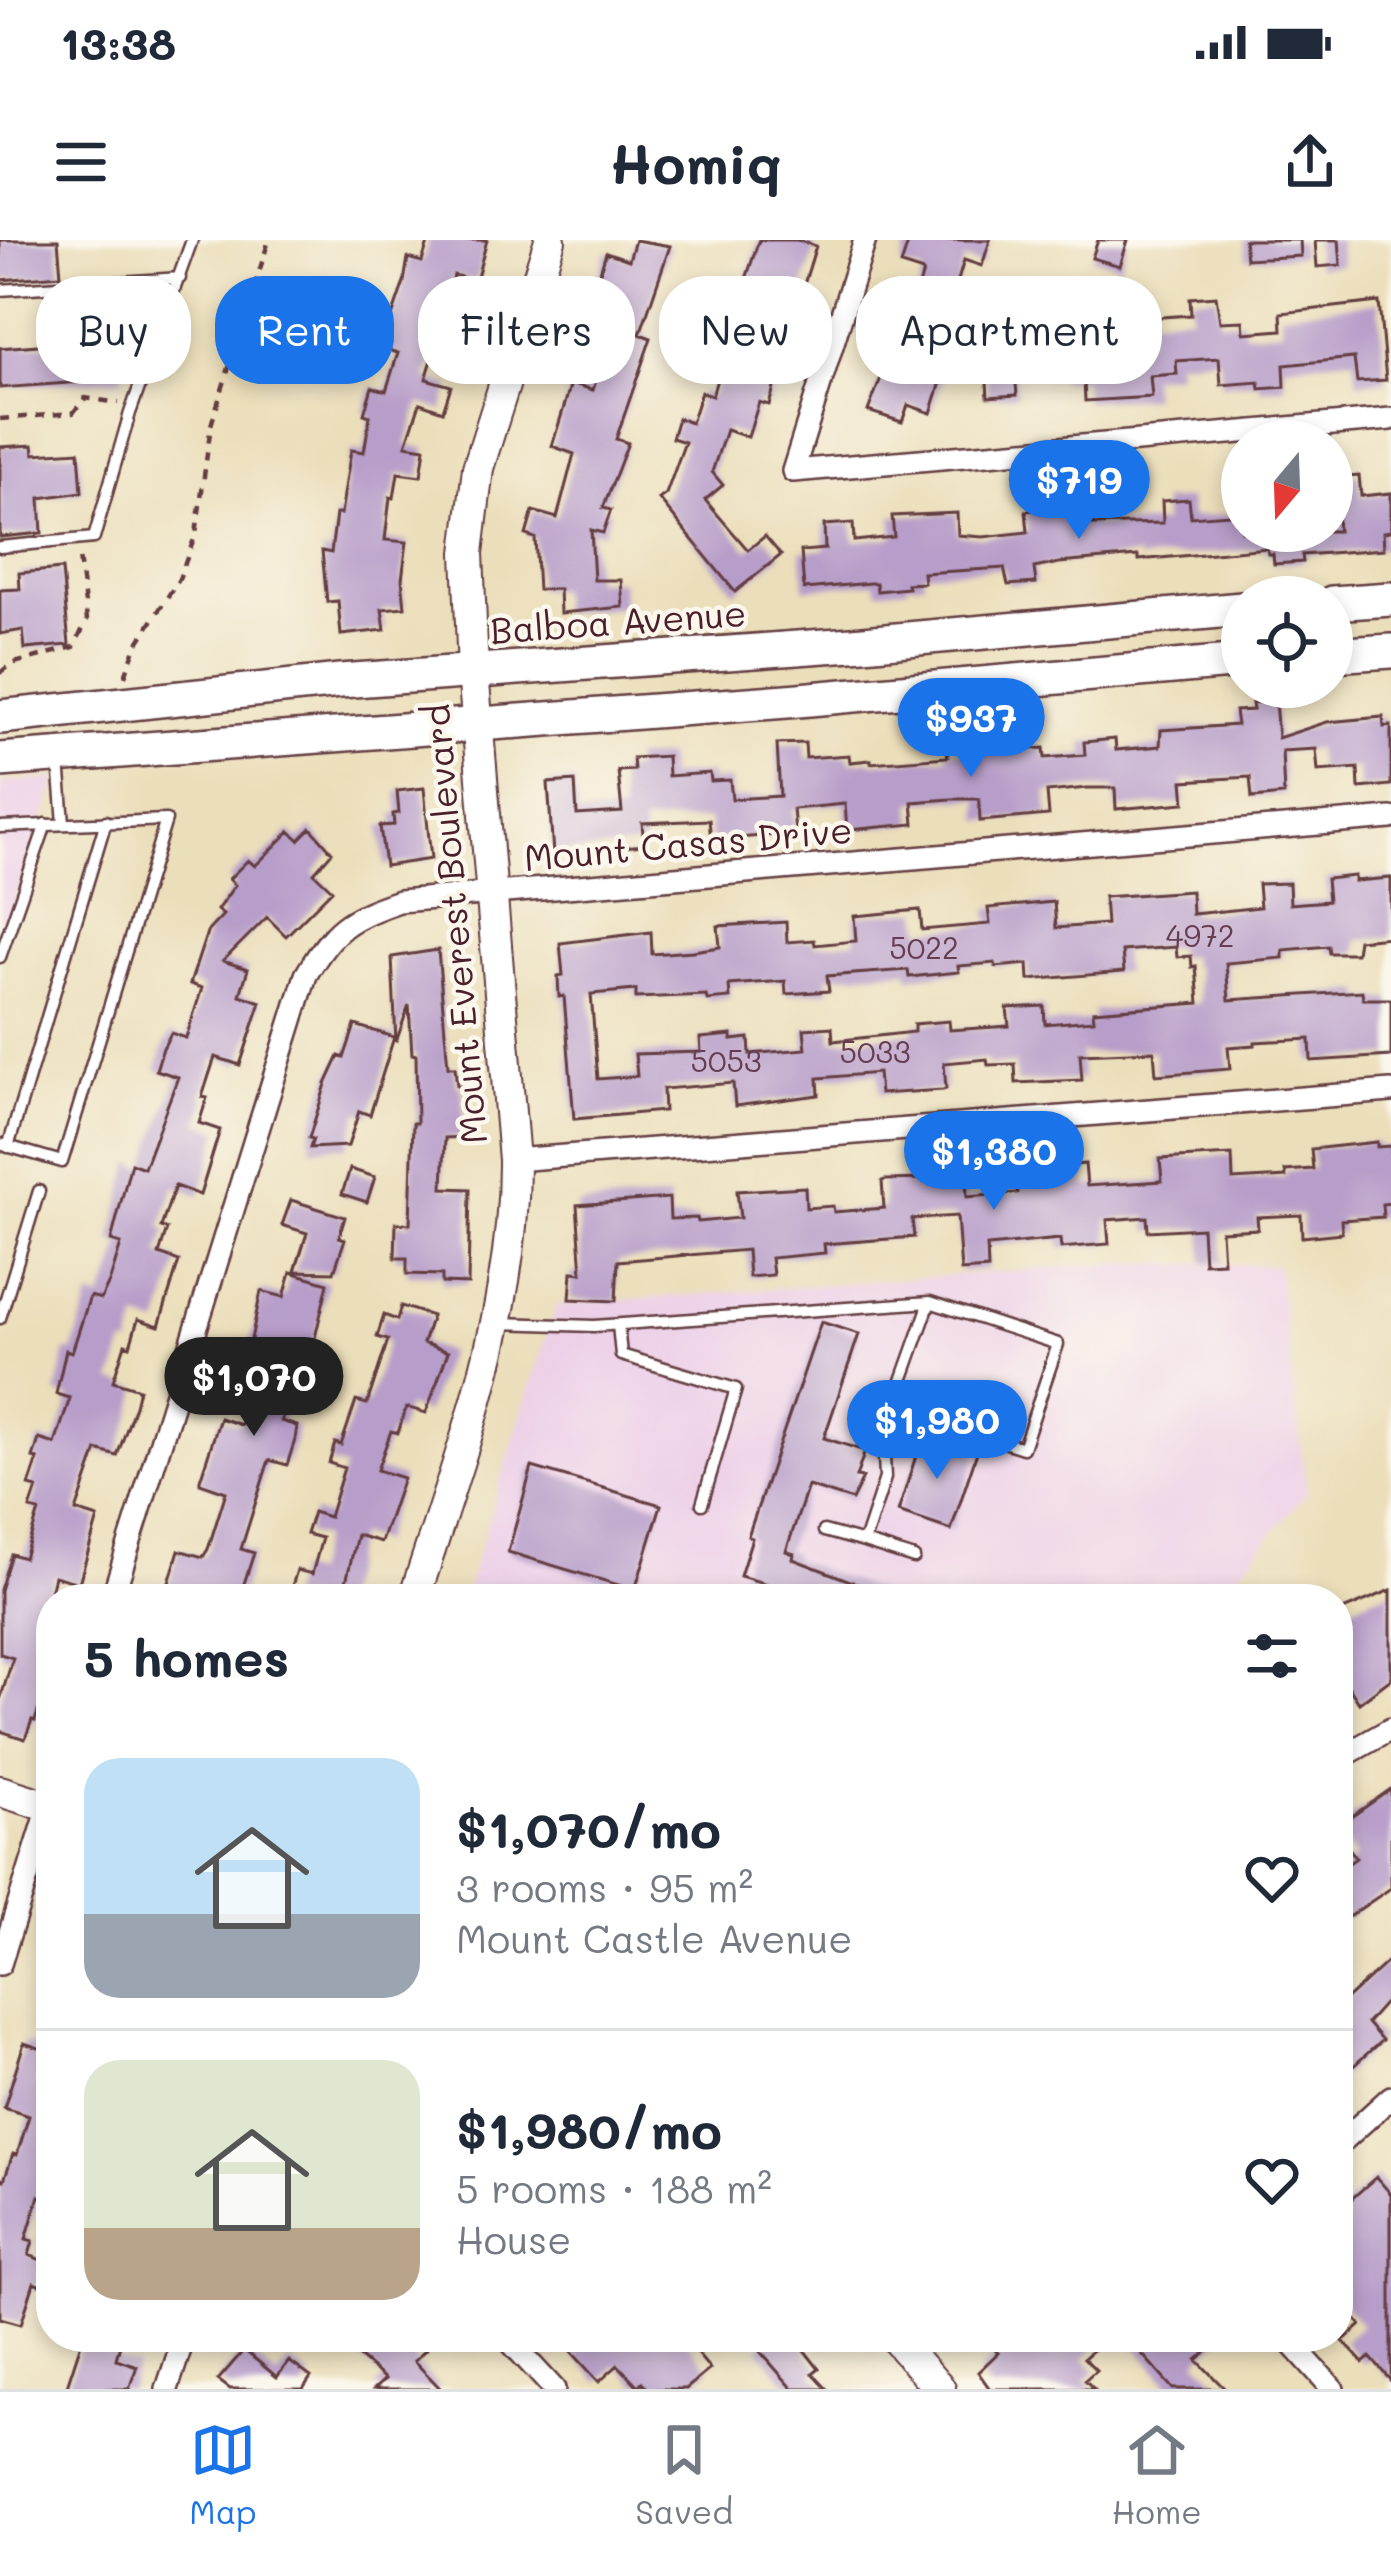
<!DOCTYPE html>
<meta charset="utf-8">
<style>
:root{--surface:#fff;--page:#f6f6f7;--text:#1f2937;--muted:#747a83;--line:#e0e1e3;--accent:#1a73e8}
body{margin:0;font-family:Mali,sans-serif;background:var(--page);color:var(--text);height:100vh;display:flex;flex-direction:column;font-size:45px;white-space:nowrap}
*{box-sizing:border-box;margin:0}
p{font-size:39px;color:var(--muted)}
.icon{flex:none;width:66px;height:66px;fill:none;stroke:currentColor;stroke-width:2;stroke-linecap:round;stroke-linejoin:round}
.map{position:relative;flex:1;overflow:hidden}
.details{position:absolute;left:36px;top:1344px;width:1317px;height:768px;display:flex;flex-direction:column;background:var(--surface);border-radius:48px;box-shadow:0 6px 18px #0003}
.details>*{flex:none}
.guide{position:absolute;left:36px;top:36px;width:1320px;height:108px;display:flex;gap:24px}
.needle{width:78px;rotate:199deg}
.buttons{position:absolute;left:1221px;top:180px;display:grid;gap:24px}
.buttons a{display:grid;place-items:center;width:132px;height:132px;border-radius:50%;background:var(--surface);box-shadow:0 6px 18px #0003;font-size:60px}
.price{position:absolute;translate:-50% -102px;padding:0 27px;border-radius:42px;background:var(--accent);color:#fff;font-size:39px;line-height:78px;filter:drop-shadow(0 3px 6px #0008)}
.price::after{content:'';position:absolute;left:50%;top:72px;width:36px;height:27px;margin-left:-18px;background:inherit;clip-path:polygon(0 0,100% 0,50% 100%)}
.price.active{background:#222;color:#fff}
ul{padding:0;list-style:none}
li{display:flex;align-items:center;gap:36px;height:300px;padding:0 48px}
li+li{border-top:3px solid var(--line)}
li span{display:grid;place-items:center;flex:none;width:336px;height:240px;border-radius:36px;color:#555}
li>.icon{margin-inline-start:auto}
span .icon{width:144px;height:144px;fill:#fffc;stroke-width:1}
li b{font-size:51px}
h2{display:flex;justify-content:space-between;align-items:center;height:144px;padding:0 48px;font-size:51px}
.pill{padding:0 42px;border-radius:48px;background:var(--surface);box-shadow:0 6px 18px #0003;font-size:42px;line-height:108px}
.pill.active{background:var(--accent);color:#fff}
.status{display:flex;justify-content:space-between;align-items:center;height:84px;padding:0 60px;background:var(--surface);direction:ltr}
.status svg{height:33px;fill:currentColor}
header{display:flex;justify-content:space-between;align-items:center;height:156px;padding:0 48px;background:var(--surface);font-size:54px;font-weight:700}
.dock{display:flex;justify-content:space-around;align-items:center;height:168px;border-top:3px solid var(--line);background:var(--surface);font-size:33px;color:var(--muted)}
.dock a{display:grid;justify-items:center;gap:6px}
.dock .active{color:var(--accent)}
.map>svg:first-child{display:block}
.built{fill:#edd0e8}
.building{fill:#b79dc9;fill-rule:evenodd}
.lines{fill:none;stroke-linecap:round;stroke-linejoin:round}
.lane-casing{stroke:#623c40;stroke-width:15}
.street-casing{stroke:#623c40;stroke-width:26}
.secondary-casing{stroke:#623c40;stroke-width:34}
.primary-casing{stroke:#623c40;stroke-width:38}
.path{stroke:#623c40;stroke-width:4.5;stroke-dasharray:9 9;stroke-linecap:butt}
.lane{stroke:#fff;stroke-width:10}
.street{stroke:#fff;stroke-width:21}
.secondary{stroke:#fff;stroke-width:30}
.primary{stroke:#fff;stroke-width:33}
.labels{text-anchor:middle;stroke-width:9;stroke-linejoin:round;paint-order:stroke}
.number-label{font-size:30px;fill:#653e52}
.street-label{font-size:36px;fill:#4a1f2b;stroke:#fbf7ec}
</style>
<div class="status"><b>13:38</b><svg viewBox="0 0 49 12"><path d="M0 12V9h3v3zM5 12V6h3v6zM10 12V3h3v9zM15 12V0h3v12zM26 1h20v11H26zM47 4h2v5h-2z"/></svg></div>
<header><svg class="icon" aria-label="menu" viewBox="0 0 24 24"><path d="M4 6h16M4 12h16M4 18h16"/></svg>Homiq<svg class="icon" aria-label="share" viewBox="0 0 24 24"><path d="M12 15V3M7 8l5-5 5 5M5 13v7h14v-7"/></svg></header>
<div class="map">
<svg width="1391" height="2149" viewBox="0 0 1391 2149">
<rect width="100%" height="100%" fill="#fbf7ec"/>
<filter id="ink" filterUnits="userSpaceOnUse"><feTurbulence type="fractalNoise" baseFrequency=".00833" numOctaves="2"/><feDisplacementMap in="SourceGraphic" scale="24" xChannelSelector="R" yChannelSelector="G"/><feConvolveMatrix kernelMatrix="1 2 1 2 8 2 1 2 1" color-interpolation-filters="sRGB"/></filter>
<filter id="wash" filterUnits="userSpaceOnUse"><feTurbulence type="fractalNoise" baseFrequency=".004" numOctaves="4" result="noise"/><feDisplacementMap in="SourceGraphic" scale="48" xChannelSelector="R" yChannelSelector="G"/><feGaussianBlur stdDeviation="2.7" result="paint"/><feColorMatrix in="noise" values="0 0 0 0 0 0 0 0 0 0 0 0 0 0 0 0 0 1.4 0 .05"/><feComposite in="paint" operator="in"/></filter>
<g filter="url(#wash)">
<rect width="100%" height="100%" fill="#ebdeba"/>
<path class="built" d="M 58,538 L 0,703 L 0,543 Z
M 1118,1023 L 1277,1025 L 1307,1252 L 1217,1359 L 463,1359 L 556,1065 Z"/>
<g id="blocks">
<path class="building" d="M 0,0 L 58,0 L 61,35 L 0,40 Z
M 429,0 L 487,0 L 476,41 L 454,35 L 443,73 L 469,81 L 461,108 L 438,101 L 426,139 L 451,146 L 443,171 L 420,163 L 406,205 L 425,208 L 421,236 L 398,233 L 394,258 L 390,257 L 385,300 L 407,302 L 402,339 L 405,367 L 382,369 L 385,390 L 341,395 L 338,361 L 327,362 L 322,311 L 331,313 L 336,274 L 341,274 L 351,210 L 364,212 L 370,176 L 364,174 L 372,147 L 386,151 L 398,113 L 381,108 L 404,42 L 408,18 L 422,22 Z
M 635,0 L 670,6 L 640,94 L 651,98 L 616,199 L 628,203 L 603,268 L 611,270 L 603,293 L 591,290 L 594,340 L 621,340 L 623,367 L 560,373 L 559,349 L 538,350 L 535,298 L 526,295 L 533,271 L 557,278 L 574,214 L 552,206 L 564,167 L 571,143 L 593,150 L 606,108 L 599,106 L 607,81 L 587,75 L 606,12 L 629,20 Z
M 759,0 L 797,0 L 816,6 L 796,70 L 776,63 L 762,104 L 756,131 L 777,137 L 769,165 L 759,162 L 748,197 L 726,190 L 712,232 L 723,245 L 705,260 L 748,310 L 765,296 L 781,315 L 735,352 L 659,259 L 666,254 L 685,202 L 672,198 L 678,178 L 691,183 L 701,152 L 712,156 L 733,85 L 719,80 L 730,44 L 743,48 Z
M 909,0 L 990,0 L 982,26 L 964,20 L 952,61 L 954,67 L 948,87 L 965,87 L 967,114 L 950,114 L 931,173 L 908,165 L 902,182 L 868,171 L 897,97 L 880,92 L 887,70 L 889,68 L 911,74 L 923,32 L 901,25 Z
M 1098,0 L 1128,0 L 1120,26 L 1092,18 Z
M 1244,0 L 1300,0 L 1301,16 L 1246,19 Z
M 1315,0 L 1339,0 L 1341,25 L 1317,27 Z
M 1216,56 L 1220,82 L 1243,81 L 1244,93 L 1282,90 L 1281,73 L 1379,62 L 1386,140 L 1357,142 L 1354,118 L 1284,125 L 1285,147 L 1260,149 L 1259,142 L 1221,145 L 1219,118 L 1176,121 L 1177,134 L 1150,136 L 1152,157 L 1085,161 L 1084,140 L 1060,141 L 1059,128 L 1015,132 L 1017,155 L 988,157 L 984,99 L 1058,92 L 1057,86 L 1080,85 L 1082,104 L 1148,101 L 1147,78 L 1191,75 L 1190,58 Z
M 109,61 L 112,99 L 122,98 L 123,139 L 0,148 L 0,108 L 89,101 L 86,63 Z
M 33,205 L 34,214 L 79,211 L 82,252 L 40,258 L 42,293 L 0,297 L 0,207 Z
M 1359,235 L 1361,256 L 1391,253 L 1391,291 L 1383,292 L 1384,309 L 1302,315 L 1303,322 L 1274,324 L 1273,314 L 1268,314 L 1267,308 L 1138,320 L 1138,316 L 1059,323 L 1034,328 L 1036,343 L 1008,345 L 1004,328 L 923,333 L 924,343 L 907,344 L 908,348 L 877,351 L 876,343 L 870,343 L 804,349 L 801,311 L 825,309 L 824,285 L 853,283 L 854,301 L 894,297 L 892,276 L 957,273 L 958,295 L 983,297 L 1028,292 L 1026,271 L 1091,262 L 1093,285 L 1163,283 L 1162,261 L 1189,259 L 1191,277 L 1242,273 L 1242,291 L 1338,291 L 1334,237 Z
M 62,329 L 69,405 L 25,409 L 23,390 L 0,394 L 0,350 L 20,349 L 19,333 Z
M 1275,461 L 1278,498 L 1327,482 L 1383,477 L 1384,487 L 1391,486 L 1391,545 L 1359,548 L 1358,528 L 1318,531 L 1316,509 L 1282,511 L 1284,555 L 1252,558 L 1250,537 L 1183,541 L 1185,563 L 1116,569 L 1115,548 L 1087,548 L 1047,552 L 1049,575 L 980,581 L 979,559 L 951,559 L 912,562 L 914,584 L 847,590 L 845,564 L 793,569 L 795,591 L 775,592 L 775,595 L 711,600 L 709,580 L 642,583 L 644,605 L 553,614 L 548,543 L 575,541 L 577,575 L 622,572 L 618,531 L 634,530 L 633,518 L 667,516 L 668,536 L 710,533 L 711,541 L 730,540 L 732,559 L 780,556 L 777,504 L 805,503 L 806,518 L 849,515 L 850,522 L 871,520 L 871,523 L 948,517 L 947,511 L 973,510 L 973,502 L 998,500 L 999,511 L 1044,508 L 1045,518 L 1085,515 L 1084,502 L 1115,499 L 1116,510 L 1160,506 L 1161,490 L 1237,485 L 1235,471 L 1253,470 L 1252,463 Z
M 424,548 L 431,619 L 385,626 L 380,586 L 394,585 L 393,574 L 399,573 L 397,551 Z
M 311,588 L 332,612 L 314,633 L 332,650 L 286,696 L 267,677 L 223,721 L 248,729 L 240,755 L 261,762 L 240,825 L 215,817 L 202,857 L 207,858 L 199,883 L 220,890 L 200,955 L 175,946 L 161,987 L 167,989 L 159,1014 L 179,1021 L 159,1086 L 138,1079 L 130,1106 L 125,1104 L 113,1141 L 139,1149 L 135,1166 L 117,1216 L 97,1210 L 76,1271 L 98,1278 L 79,1343 L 54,1336 L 38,1401 L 51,1405 L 51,1430 L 35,1481 L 32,1480 L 25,1499 L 0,1491 L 0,1460 L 13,1418 L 0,1414 L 0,1350 L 11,1314 L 24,1318 L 39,1271 L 30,1269 L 37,1248 L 29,1246 L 38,1219 L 33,1218 L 39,1199 L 55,1204 L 70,1158 L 56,1154 L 66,1110 L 72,1112 L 90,1056 L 101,1059 L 110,1040 L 121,1004 L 111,1001 L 131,923 L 144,928 L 178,837 L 156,830 L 163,808 L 171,793 L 186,798 L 202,748 L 190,744 L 207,692 L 223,675 L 217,670 L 235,645 L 229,639 L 248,620 L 255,626 L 290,591 L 299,600 Z
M 1355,636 L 1355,641 L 1391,638 L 1391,697 L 1358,700 L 1356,713 L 1329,713 L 1328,706 L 1283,710 L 1283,718 L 1226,723 L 1229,760 L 1362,751 L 1363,759 L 1391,759 L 1391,816 L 1311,821 L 1310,799 L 1255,802 L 1255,805 L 1228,807 L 1230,829 L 1156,835 L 1154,811 L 1080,814 L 1082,840 L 1016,843 L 1015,824 L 988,825 L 987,819 L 944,823 L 946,849 L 943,850 L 880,854 L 878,833 L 818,838 L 819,855 L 735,866 L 733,843 L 663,849 L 664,871 L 574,879 L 564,756 L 559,757 L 558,736 L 563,735 L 560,703 L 651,692 L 652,714 L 693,711 L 720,707 L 718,686 L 786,682 L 787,702 L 814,700 L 815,705 L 856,701 L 854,676 L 920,670 L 922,690 L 990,684 L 988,668 L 1054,662 L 1056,688 L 1106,684 L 1104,657 L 1191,651 L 1192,674 L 1233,670 L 1260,667 L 1258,644 L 1289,643 L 1290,664 L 1328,661 L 1326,639 ZM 1176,707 L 1177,717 L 1191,716 L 1192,727 L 1196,726 L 1199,763 L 1093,771 L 1094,780 L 1045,784 L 1044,766 L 1007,768 L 1009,786 L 950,790 L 949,781 L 914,784 L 914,792 L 833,801 L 832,787 L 804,789 L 806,809 L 750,814 L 749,798 L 732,800 L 732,795 L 700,798 L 701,812 L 635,814 L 637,836 L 598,839 L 591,754 L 636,750 L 636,758 L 706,755 L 707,760 L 730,758 L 729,745 L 785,741 L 786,754 L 829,751 L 827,736 L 908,730 L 909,737 L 959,732 L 958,726 L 995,723 L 996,727 L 1028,724 L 1029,740 L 1124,732 L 1122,711 Z
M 438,710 L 448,827 L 455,827 L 457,846 L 462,846 L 465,897 L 445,898 L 443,948 L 470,949 L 468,1044 L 442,1043 L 442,1035 L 407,1034 L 407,1018 L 395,1018 L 396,983 L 410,984 L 413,883 L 417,883 L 416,815 L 412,814 L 409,765 L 396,802 L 392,717 Z
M 355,785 L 394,797 L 370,875 L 359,871 L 348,906 L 310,908 L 313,899 L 309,898 L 326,844 L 339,816 L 344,818 Z
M 1377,902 L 1377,907 L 1391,906 L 1391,963 L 1382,964 L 1383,977 L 1341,980 L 1342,993 L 1302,997 L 1301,975 L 1257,977 L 1258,989 L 1221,991 L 1223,1022 L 1204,1023 L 1202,988 L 1148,991 L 1147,977 L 1107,980 L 1109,1004 L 1061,1008 L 1060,999 L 987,1006 L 988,1029 L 961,1031 L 957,976 L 912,979 L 914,997 L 824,1004 L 825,1013 L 771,1018 L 773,1035 L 749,1037 L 747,1010 L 618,1021 L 616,1061 L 570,1059 L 572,1032 L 582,1033 L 577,965 L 669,958 L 670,979 L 697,978 L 698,982 L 740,978 L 737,951 L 805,947 L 806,968 L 833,966 L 834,972 L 884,968 L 882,941 L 885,940 L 966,938 L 967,957 L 1018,953 L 1015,931 L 1085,924 L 1087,946 L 1162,941 L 1160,919 L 1232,915 L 1233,940 L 1286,937 L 1285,931 L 1313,929 L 1311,909 Z
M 350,929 L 375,937 L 367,962 L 342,954 Z
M 291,960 L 345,977 L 339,997 L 345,999 L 334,1032 L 295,1031 L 307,993 L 282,985 Z
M 291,1032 L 328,1043 L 313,1106 L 320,1108 L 308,1145 L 294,1140 L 281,1181 L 297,1186 L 295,1200 L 287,1225 L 269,1220 L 241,1309 L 254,1313 L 239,1359 L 164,1359 L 179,1310 L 203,1317 L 208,1309 L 226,1252 L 200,1243 L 200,1240 L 220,1178 L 241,1185 L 258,1127 L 254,1126 L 257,1117 L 248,1114 L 261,1051 L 284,1057 Z
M 401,1066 L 432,1076 L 423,1103 L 448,1112 L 426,1173 L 406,1167 L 398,1193 L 391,1191 L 377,1230 L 403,1238 L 381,1302 L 357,1295 L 342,1359 L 288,1359 L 297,1330 L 312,1334 L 322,1298 L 306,1294 L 313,1272 L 329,1277 L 344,1228 L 329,1223 L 335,1203 L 341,1205 L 356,1161 L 367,1164 L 388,1100 L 377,1097 L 384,1075 L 397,1080 Z
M 821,1082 L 859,1094 L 824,1198 L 865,1211 L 856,1237 L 863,1238 L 852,1260 L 808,1246 L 786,1311 L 794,1314 L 793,1319 L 897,1359 L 817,1359 L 740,1336 L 752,1298 L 748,1296 Z
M 923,1194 L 977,1212 L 951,1290 L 898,1272 Z
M 532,1227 L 661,1265 L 635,1350 L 508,1312 Z
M 1391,1350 L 1391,1439 L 1359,1463 L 1346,1443 L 1338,1448 L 1338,1372 Z
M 1391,1549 L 1391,1648 L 1338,1684 L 1338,1631 L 1356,1618 L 1338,1593 L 1338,1586 Z
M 1391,1718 L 1391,1756 L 1367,1783 L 1382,1800 L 1338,1840 L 1338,1767 Z
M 24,1803 L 51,1812 L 51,1960 L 39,1956 L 26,1999 L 33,2001 L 29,2015 L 48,2023 L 41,2046 L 34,2043 L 21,2084 L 0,2078 L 0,1939 L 4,1940 L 13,1914 L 17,1915 L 29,1876 L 4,1868 Z
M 1376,1937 L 1391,1954 L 1391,2141 L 1370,2117 L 1363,2123 L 1343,2101 L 1361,2085 L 1338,2058 L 1338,1971 Z
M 83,2097 L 122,2097 L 116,2119 L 137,2126 L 129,2149 L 66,2149 Z
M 335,2097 L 438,2097 L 414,2121 L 441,2149 L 374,2149 L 385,2139 Z
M 558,2097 L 683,2097 L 710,2129 L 686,2149 L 648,2149 L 642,2142 L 638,2146 L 618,2125 L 599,2142 Z
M 771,2097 L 821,2097 L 804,2110 L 819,2129 L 813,2134 L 827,2149 L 793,2149 L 758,2109 Z
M 983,2097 L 1108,2097 L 1084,2118 L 1096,2130 L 1085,2140 L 1094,2149 L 990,2149 L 978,2132 L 998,2113 Z
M 1127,2097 L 1223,2097 L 1197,2120 L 1225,2149 L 1173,2149 Z
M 244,2110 L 277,2137 L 289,2121 L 311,2137 L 303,2149 L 230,2149 L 218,2140 Z"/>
</g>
</g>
<g filter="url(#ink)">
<use href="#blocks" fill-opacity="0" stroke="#623c40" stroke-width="3"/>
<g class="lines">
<defs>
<path id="lane" d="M 0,50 L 180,38
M 0,307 L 94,298 L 130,173 L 192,0
M 59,521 L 64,583
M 0,587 L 166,580 L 62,922 L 0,904
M 0,717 L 46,584
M 8,907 L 106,581
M 0,1078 L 39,951
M 500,1083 L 594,1086 L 930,1062 L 883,1194 L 885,1238 L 864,1302 L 824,1291
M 618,1085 L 621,1115 L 736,1149 L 702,1264
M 893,1167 L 1023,1208 L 1058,1104 L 930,1062
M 864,1302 L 914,1318"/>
<path id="street" d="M 865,0 L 793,231 L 1391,179
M 514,920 L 1391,851
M 112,1359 L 306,735 C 333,689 348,678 399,661 L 1391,578
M 1338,1519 L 1391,1489
M 0,1724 L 51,1561
M 1338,1905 L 1391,1857
M 506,2097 L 554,2149
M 1286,2097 L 1333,2149
M 167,2149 L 184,2097"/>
<path id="secondary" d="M 414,1359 C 460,1215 515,1073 514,920 L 473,431 L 468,313 L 478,228 L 550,0
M 0,1551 L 51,1567
M 894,2097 L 940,2149"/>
<path id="primary" d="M 1332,363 L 1391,359
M 1332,415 L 1391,411
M 0,477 L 340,441 L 852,404 L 1242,369
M 0,520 L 787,461 L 1242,421"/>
</defs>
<use href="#lane" class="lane-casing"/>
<use href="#street" class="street-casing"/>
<use href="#secondary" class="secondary-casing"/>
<use href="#primary" class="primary-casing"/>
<path class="path" d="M 0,179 L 73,173 L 85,158 L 119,163
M 0,433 L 11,424 L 74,407 L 87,380 L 79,317
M 125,436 L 136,406 L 179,339 L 196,294 L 211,185 L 269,0"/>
<use href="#lane" class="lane"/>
<use href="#street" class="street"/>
<use href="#secondary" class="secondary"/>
<use href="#primary" class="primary"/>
</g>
</g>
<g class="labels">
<g class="number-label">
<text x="1200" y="707">4972</text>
<text x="924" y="719">5022</text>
<text x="875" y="823">5033</text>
<text x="726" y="832">5053</text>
</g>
<g class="street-label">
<text transform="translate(618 382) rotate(-4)" y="13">Balboa Avenue</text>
<text transform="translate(688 604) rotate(-5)" y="13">Mount Casas Drive</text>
<text transform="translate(455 684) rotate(-95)" y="13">Mount Everest Boulevard</text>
</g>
</g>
</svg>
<div class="buttons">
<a><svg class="needle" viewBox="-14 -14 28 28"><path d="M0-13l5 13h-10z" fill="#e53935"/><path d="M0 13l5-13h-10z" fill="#747a83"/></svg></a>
<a><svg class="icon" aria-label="locate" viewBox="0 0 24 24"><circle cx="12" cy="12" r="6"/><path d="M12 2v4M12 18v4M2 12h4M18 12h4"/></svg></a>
</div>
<b class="price" style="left:1079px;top:302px">$719</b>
<b class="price" style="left:971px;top:540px">$937</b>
<b class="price" style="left:994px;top:973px">$1,380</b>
<b class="price active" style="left:254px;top:1199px">$1,070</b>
<b class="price" style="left:937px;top:1242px">$1,980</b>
<div class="guide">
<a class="pill">Buy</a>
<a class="pill active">Rent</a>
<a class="pill">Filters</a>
<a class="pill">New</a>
<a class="pill">Apartment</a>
</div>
<section class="details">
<h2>5 homes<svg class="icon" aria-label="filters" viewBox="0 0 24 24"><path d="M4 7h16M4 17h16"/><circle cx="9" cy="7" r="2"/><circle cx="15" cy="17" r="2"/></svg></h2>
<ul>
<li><span style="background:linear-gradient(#bfe0f5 65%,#9aa5b1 0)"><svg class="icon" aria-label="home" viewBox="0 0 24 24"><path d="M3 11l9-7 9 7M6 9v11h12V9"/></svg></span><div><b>$1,070/mo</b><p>3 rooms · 95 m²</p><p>Mount Castle Avenue</p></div><svg class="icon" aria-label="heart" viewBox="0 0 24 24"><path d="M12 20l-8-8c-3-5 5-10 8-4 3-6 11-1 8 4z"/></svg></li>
<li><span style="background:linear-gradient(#dfe7d0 70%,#b9a48a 0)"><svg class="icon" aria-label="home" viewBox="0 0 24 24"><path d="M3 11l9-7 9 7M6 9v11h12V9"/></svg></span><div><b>$1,980/mo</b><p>5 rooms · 188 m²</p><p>House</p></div><svg class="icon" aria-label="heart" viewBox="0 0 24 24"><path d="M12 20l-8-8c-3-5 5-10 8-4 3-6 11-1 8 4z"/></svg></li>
</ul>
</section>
</div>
<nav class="dock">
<a class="active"><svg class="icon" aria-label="map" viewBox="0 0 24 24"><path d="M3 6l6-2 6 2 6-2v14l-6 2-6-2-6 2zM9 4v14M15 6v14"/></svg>Map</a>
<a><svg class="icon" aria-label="saved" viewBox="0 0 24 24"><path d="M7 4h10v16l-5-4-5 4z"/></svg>Saved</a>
<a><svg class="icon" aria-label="home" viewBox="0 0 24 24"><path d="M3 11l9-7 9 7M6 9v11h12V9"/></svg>Home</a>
</nav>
